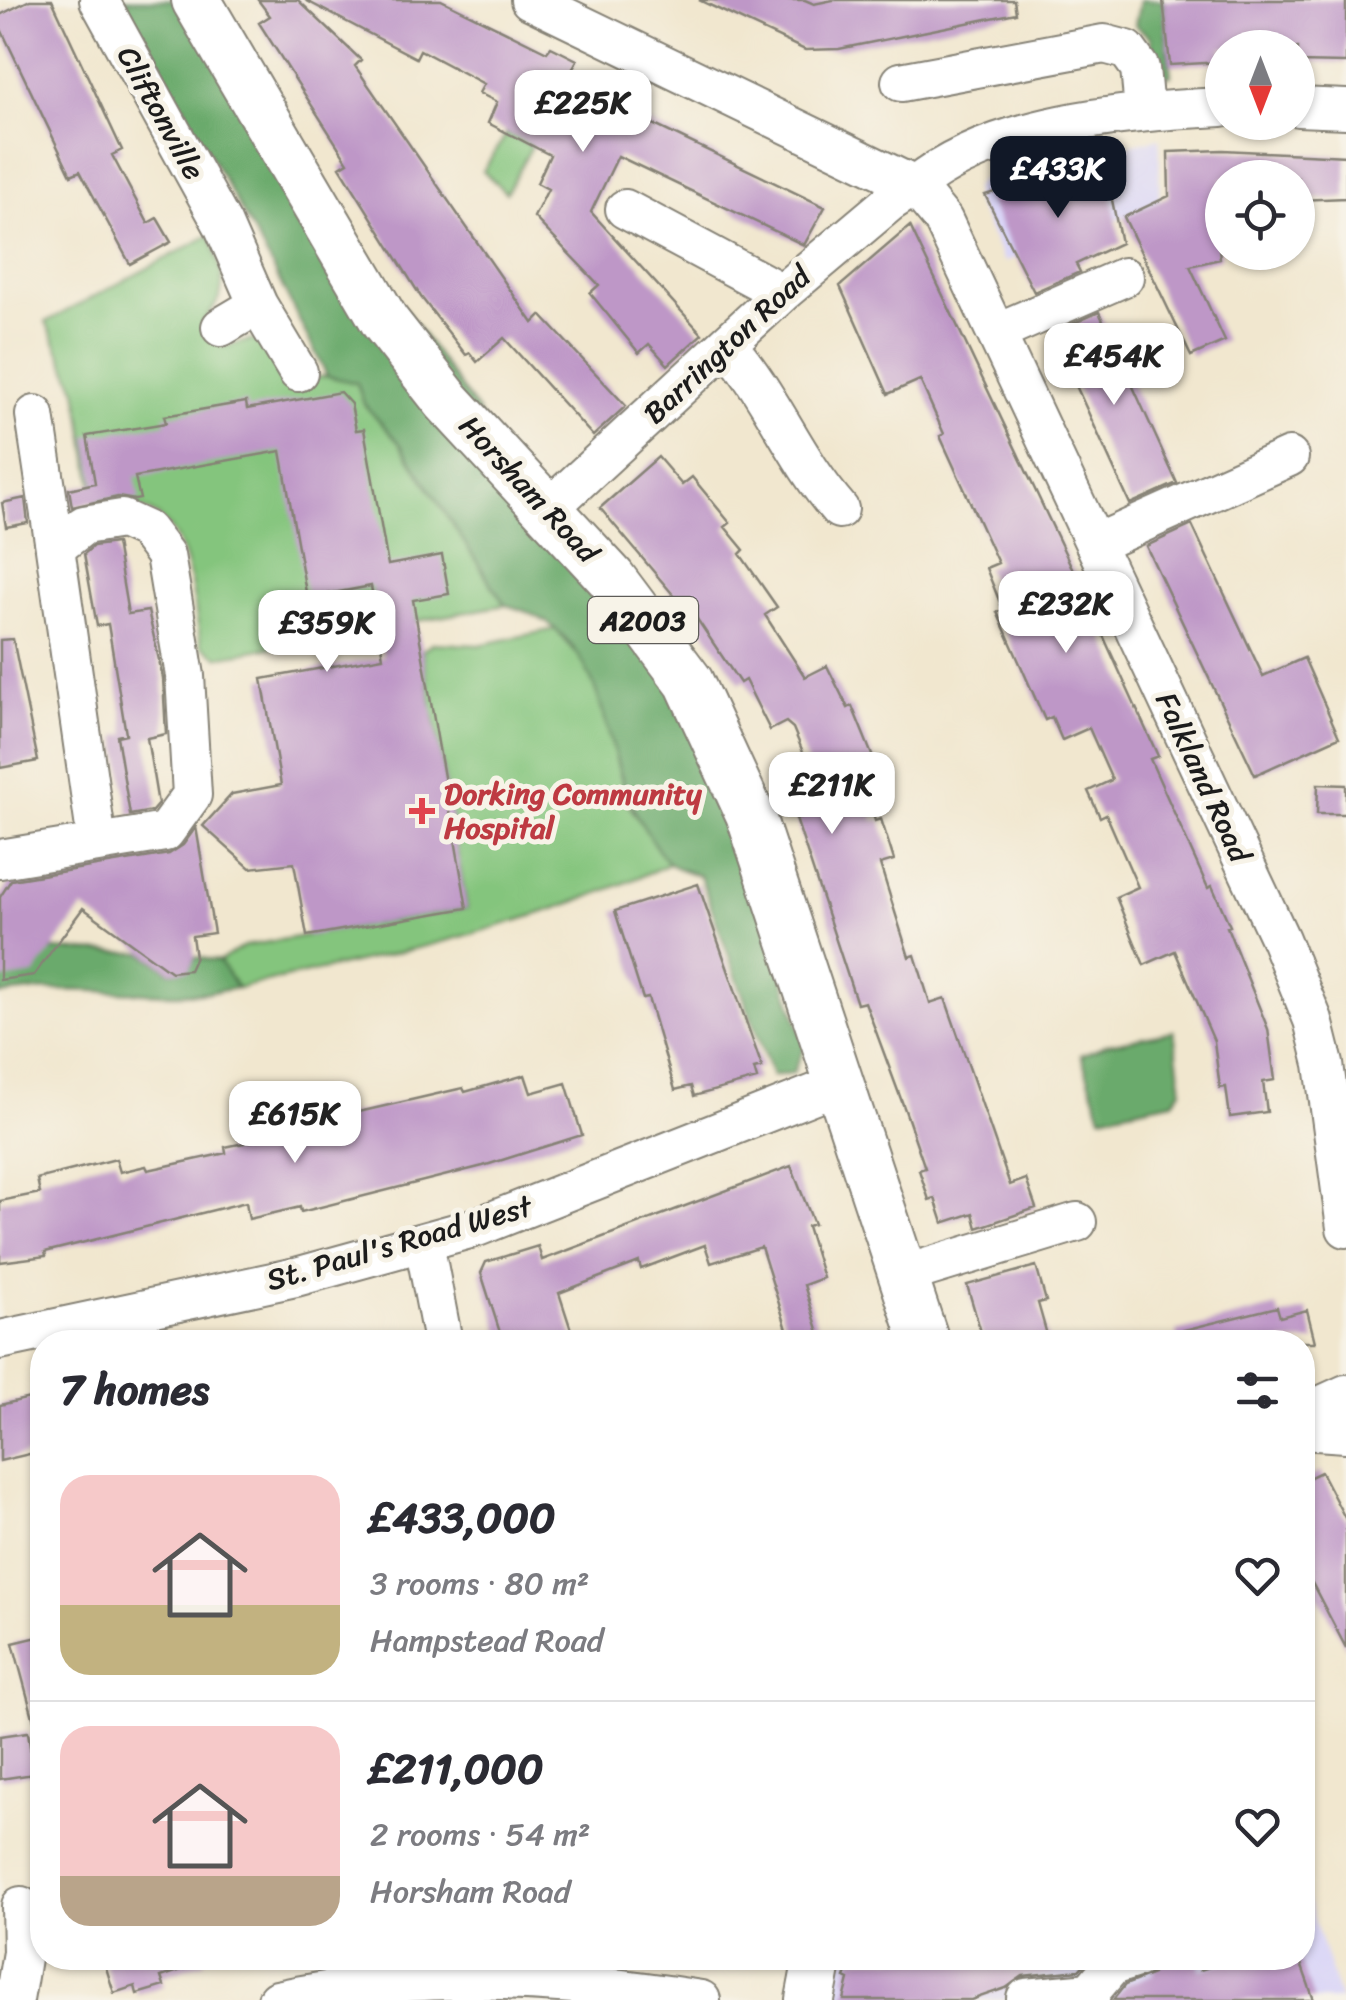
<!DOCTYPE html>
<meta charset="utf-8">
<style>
:root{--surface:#fff;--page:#f7f7f7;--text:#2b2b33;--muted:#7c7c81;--line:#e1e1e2;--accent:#111827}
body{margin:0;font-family:Sriracha,sans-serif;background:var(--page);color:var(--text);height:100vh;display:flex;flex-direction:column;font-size:38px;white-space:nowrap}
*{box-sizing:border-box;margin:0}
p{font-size:32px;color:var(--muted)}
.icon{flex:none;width:55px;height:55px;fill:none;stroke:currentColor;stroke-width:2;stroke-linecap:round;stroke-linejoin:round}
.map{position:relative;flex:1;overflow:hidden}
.panel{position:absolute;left:30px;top:1330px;width:1285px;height:640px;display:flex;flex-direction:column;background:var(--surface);border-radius:40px;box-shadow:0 2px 8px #0004}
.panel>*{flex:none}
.needle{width:65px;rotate:180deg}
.controls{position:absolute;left:1205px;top:30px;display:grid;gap:20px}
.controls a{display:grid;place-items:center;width:110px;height:110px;border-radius:50%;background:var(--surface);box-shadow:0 2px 8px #0004;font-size:50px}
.price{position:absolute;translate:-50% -85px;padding:0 22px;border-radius:20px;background:#fff;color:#222;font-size:32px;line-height:65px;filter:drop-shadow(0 2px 5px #0008)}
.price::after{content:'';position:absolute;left:50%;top:60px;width:30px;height:22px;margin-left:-15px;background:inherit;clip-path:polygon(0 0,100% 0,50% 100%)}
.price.active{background:var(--accent);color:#fff}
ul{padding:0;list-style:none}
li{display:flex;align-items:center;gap:30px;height:250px;padding:0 30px}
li+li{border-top:2px solid var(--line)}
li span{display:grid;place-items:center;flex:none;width:280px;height:200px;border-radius:30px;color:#555}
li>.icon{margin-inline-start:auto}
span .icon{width:120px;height:120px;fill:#fffc;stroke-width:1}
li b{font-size:42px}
h2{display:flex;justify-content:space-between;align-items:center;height:120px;padding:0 30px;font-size:42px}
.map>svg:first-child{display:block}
.built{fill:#dad6f7}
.green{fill:#84c57d;stroke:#50704c;stroke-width:2.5}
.forest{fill:#6baa6c;stroke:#446344;stroke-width:2.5}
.building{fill:#be97c7}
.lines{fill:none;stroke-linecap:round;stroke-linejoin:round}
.minor-casing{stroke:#868276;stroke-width:42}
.major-casing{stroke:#868276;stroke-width:52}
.minor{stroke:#fff;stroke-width:38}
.major{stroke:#fff;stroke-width:48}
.health-dot{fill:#e0444e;stroke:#f7f3e8;stroke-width:4}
.labels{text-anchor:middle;stroke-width:10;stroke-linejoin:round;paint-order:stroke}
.shield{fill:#f7f3e8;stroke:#5e5c59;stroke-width:2.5}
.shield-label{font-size:28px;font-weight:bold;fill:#1c1c1c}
.street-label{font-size:30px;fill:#1c1c1c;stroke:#f7f3e8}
.health-label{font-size:30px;font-weight:bold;fill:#be3a42;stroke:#f7f3e8;text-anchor:start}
</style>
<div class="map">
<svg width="1346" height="2000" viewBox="0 0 1346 2000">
<rect width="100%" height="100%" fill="#f7f3e8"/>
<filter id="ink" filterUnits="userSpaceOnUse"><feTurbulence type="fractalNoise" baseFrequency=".01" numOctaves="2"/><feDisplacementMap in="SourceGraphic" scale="20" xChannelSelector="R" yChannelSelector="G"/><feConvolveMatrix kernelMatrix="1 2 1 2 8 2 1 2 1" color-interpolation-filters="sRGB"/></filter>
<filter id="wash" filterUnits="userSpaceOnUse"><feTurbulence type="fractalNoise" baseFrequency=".0048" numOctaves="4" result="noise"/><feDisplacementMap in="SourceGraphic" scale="40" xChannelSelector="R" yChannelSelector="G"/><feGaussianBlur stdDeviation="2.25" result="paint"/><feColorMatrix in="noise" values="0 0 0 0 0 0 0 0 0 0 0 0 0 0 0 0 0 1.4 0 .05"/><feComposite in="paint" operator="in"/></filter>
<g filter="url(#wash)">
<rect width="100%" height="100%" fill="#f1e7cf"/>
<path class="built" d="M 1160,138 L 1159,200 L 1093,231 L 1004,262 L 974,200 L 974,188 L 981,179 Z
M 1303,1885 L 1340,2000 L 826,2000 L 833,1958 L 1302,1958 Z"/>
<path class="green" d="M 507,133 L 532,146 L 506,193 L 483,171 Z
M 210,235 C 223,279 232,287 202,324 L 222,347 L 252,340 L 264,344 L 286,381 L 327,376 L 357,383 L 364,404 L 401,445 L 505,605 L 218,657 L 201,645 C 189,579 190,488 97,509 L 77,390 L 46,322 Z
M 555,629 L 592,671 L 628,804 L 669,864 C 531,927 385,957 237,988 L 219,961 L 245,946 L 467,908 L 422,651 L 432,643 L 479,645 Z"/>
<path class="forest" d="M 123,0 L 184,0 L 683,699 L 724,788 L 805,1046 L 793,1073 L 772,1076 L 700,876 C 691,872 679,870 671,865 C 662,859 654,843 648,834 C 595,756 618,631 505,605 L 401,445 L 364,404 L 357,383 L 327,376 L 271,264 Z
M 1140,0 L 1163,0 L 1171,76 L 1155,78 L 1150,37 L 1135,25 Z
M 52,950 L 143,953 L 171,972 L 188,969 L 195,957 L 219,961 L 237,988 C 161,1004 81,981 0,995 L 0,980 Z
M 1174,1031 L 1182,1089 L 1173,1101 L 1101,1116 L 1081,1055 L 1108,1044 Z"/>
<g id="blocks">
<path class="building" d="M 30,0 L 52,0 L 122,150 L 112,155 L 148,223 L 157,218 L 171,242 L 130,264 L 80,171 L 71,175 L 0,27 L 0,15 Z
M 258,0 L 298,0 L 361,60 L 355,66 L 533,323 L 541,315 L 626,406 L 593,436 L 504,338 L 477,362 L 470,353 L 466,355 L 421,297 L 340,167 L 348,162 L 259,23 L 270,16 Z
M 305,0 L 441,0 L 547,52 L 551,47 L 577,60 L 546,120 L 628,93 L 636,116 L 825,207 L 804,245 L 618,156 L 591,212 L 702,334 L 668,365 L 649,344 L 639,353 L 590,293 L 599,285 L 534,217 L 548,189 L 537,183 L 550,155 L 488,123 L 497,102 L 479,93 L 484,84 L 420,50 L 416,58 Z
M 699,0 L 805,0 L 814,4 L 833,0 L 1014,0 L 1016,13 L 839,49 L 805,50 Z
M 1163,0 L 1346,0 L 1346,63 L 1298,62 L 1298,48 L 1222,48 L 1222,62 L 1170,65 Z
M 1223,150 L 1346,156 L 1346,198 L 1298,200 L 1298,178 L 1222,178 L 1222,205 L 1215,205 L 1220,259 L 1190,266 L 1225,341 L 1191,356 L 1124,217 L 1169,196 L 1168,152 Z
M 1103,157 L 1121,243 L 1076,264 L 1080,272 L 1034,292 L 985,195 Z
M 910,226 L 1075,574 L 1158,756 L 1150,759 L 1208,888 L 1212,886 L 1230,926 L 1227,927 L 1268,1029 L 1275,1080 L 1263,1082 L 1267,1112 L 1230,1117 L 1226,1087 L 1220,1088 L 1214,1041 L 1175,951 L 1144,965 L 1116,897 L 1138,887 L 1106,814 L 1100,817 L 1088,791 L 1112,780 L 1089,728 L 1062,740 L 1052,717 L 1045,720 L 997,612 L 1003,610 L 986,568 L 998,563 L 940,436 L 944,434 L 920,380 L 888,394 L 840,286 Z
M 1099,312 L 1177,483 L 1130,504 L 1052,333 Z
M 340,392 L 351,404 L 356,430 L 364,429 L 388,565 L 442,555 L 449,594 L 413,600 L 467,908 L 307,936 L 294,863 L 250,868 L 203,826 L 232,794 L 281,785 L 262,679 L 383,657 L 371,586 L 307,598 L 281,451 L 135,477 L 140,499 L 135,500 L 118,497 L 72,507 L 69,489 L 95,483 L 87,436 L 166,423 L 164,416 L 246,402 L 247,409 Z
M 658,457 L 682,485 L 692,477 L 730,523 L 725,527 L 744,550 L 740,554 L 777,607 L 765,615 L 805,677 L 827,666 L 848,708 L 852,706 L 876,765 L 861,772 L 875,821 L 881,819 L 894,860 L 880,864 L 909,957 L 915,955 L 930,1003 L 945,998 L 1010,1185 L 1026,1179 L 1036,1208 L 977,1228 L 973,1213 L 943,1223 L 935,1198 L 929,1200 L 919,1170 L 925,1168 L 905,1110 L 865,1002 L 857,1004 L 796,819 L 801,817 L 794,794 L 817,786 L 793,728 L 786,722 L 770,730 L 745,680 L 740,683 L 685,601 L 681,604 L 600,508 Z
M 25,498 L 28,523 L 6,527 L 2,503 Z
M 1192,525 L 1263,676 L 1304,658 L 1339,737 L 1255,775 L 1146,546 Z
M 116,543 L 128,614 L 148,611 L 163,678 L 166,734 L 147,738 L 158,804 L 152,811 L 130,815 L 117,736 L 126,734 L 108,624 L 97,626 L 84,554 L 93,546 Z
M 13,639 L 38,761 L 0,768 L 0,640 Z
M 1318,784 L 1346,785 L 1346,814 L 1317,814 Z
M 196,827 L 214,933 L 192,936 L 195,957 L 189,970 L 171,972 L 83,908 L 34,975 L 0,980 L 0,897 L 11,880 L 169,854 L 183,845 Z
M 698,884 L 762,1067 L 754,1069 L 757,1079 L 694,1096 L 691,1086 L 675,1090 L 648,998 L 643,999 L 615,911 Z
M 525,1075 L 531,1093 L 566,1083 L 582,1135 L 483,1166 L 301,1212 L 300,1207 L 249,1219 L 246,1202 L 45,1252 L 46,1256 L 0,1262 L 0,1201 L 40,1193 L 37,1179 L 116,1159 L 120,1172 L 146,1166 L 148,1170 L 226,1153 L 225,1147 L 282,1135 L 281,1130 L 463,1088 L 465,1092 Z
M 791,1166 L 814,1224 L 807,1226 L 823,1278 L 804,1285 L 822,1342 L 791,1342 L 761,1247 L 711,1263 L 705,1245 L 641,1269 L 639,1262 L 559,1293 L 575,1342 L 503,1342 L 481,1273 L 486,1262 L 538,1246 L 542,1260 Z
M 1036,1266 L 1046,1301 L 1038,1303 L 1049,1342 L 984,1342 L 967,1285 Z
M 1277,1307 L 1280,1317 L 1307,1310 L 1315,1342 L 1178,1342 L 1176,1332 Z
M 42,1395 L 42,1451 L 0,1461 L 0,1405 Z
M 1321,1472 L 1346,1520 L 1346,1648 L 1312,1583 L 1302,1588 L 1302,1481 Z
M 42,1636 L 42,1720 L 34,1721 L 13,1643 Z
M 28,1732 L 34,1774 L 0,1779 L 0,1736 Z
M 103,1958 L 204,1958 L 205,1962 L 161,1977 L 164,1986 L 137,1994 L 135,1986 L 114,1993 Z
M 853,1958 L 1090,1958 L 1079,1970 L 1023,1976 L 1006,1988 L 971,2000 L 844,2000 L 849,1980 L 845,1978 Z
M 1159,1958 L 1198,1958 L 1200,1970 L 1237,1958 L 1299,1958 L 1314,2000 L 1113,2000 L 1125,1985 L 1153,1974 Z"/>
</g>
</g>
<g filter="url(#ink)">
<use href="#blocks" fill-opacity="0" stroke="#868276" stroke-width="2.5"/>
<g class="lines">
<defs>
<path id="minor" d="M 99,0 L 223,225 L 258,305 L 298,372
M 530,0 L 915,186 C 990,124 1127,111 1222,107
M 901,82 L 1104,44 L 1127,50 L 1140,68 L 1144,110
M 1298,107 L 1346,109
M 625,209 L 782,293
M 221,327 L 258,305
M 998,332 L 1124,277
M 728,346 C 772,396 795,459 839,509
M 35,415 L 55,548
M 546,511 L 782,293 L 890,202 L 915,186 L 943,220 L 1280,939 L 1313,1020 L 1324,1064 L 1346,1228
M 1095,544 L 1289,457
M 0,859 L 165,832 L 192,795 L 185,676 L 165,555 L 146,530 L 122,519 L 84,525 L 55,548 L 97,842
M 424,1243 L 443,1342
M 906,1274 L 1077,1222
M 0,1340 L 296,1277 L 477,1227 L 842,1083
M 1302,1414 L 1346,1394
M 1090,1992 L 1112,1966 L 1137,1958
M 1026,1998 L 1090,1992 L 1090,2000
M 14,2000 L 22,1952 L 21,1906
M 277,2000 C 418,1969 559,1977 701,2000"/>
<path id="major" d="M 196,0 L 385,322 L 447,401 L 611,578 L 689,682 L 750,814 L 925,1342
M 1302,1425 L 1346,1428
M 810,2000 L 818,1958"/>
</defs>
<use href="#minor" class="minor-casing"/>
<use href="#major" class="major-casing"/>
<use href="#minor" class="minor"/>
<use href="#major" class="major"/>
</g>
</g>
<path class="health-dot" d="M417 796h10v10h10v10h-10v10h-10v-10h-10v-10h10z"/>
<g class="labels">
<rect class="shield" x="588" y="597" width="110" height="46" rx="8"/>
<g class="shield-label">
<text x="643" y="630">A2003</text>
</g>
<g class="street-label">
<text transform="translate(161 113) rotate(61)" y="10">Cliftonville</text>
<text transform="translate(727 345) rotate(-43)" y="10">Barrington Road</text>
<text transform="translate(529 489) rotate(47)" y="10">Horsham Road</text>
<text transform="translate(1203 777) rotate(65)" y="10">Falkland Road</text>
<text transform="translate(399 1243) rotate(-16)" y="10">St. Paul's Road West</text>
</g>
<g class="health-label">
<text x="444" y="804">Dorking Community<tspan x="444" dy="34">Hospital</tspan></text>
</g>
</g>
</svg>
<div class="controls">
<a><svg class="needle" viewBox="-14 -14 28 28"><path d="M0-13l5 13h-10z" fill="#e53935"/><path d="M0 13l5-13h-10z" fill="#7c7c81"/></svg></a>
<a><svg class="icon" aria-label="locate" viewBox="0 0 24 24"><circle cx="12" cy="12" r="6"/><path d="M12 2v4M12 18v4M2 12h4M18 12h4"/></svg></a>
</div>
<b class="price" style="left:583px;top:155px">£225K</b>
<b class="price active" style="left:1058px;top:221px">£433K</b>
<b class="price" style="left:1114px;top:408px">£454K</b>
<b class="price" style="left:1066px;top:656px">£232K</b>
<b class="price" style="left:327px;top:675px">£359K</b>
<b class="price" style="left:832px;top:837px">£211K</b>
<b class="price" style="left:295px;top:1166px">£615K</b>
<section class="panel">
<h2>7 homes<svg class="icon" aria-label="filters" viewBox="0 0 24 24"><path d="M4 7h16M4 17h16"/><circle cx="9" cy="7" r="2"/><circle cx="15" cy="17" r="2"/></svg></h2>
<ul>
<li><span style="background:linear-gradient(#f6c9c9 65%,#c2b280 0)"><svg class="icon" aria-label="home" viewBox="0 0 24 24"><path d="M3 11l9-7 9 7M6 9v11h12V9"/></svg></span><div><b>£433,000</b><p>3 rooms · 80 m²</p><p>Hampstead Road</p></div><svg class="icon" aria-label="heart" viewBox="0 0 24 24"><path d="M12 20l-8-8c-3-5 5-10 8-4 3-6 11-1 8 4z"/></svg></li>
<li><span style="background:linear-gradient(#f6c9c9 75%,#b9a48a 0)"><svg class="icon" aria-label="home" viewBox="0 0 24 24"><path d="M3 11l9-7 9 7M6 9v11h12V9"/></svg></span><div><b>£211,000</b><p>2 rooms · 54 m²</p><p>Horsham Road</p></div><svg class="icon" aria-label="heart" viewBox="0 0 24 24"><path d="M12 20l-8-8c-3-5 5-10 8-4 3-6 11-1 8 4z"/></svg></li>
</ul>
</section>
</div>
